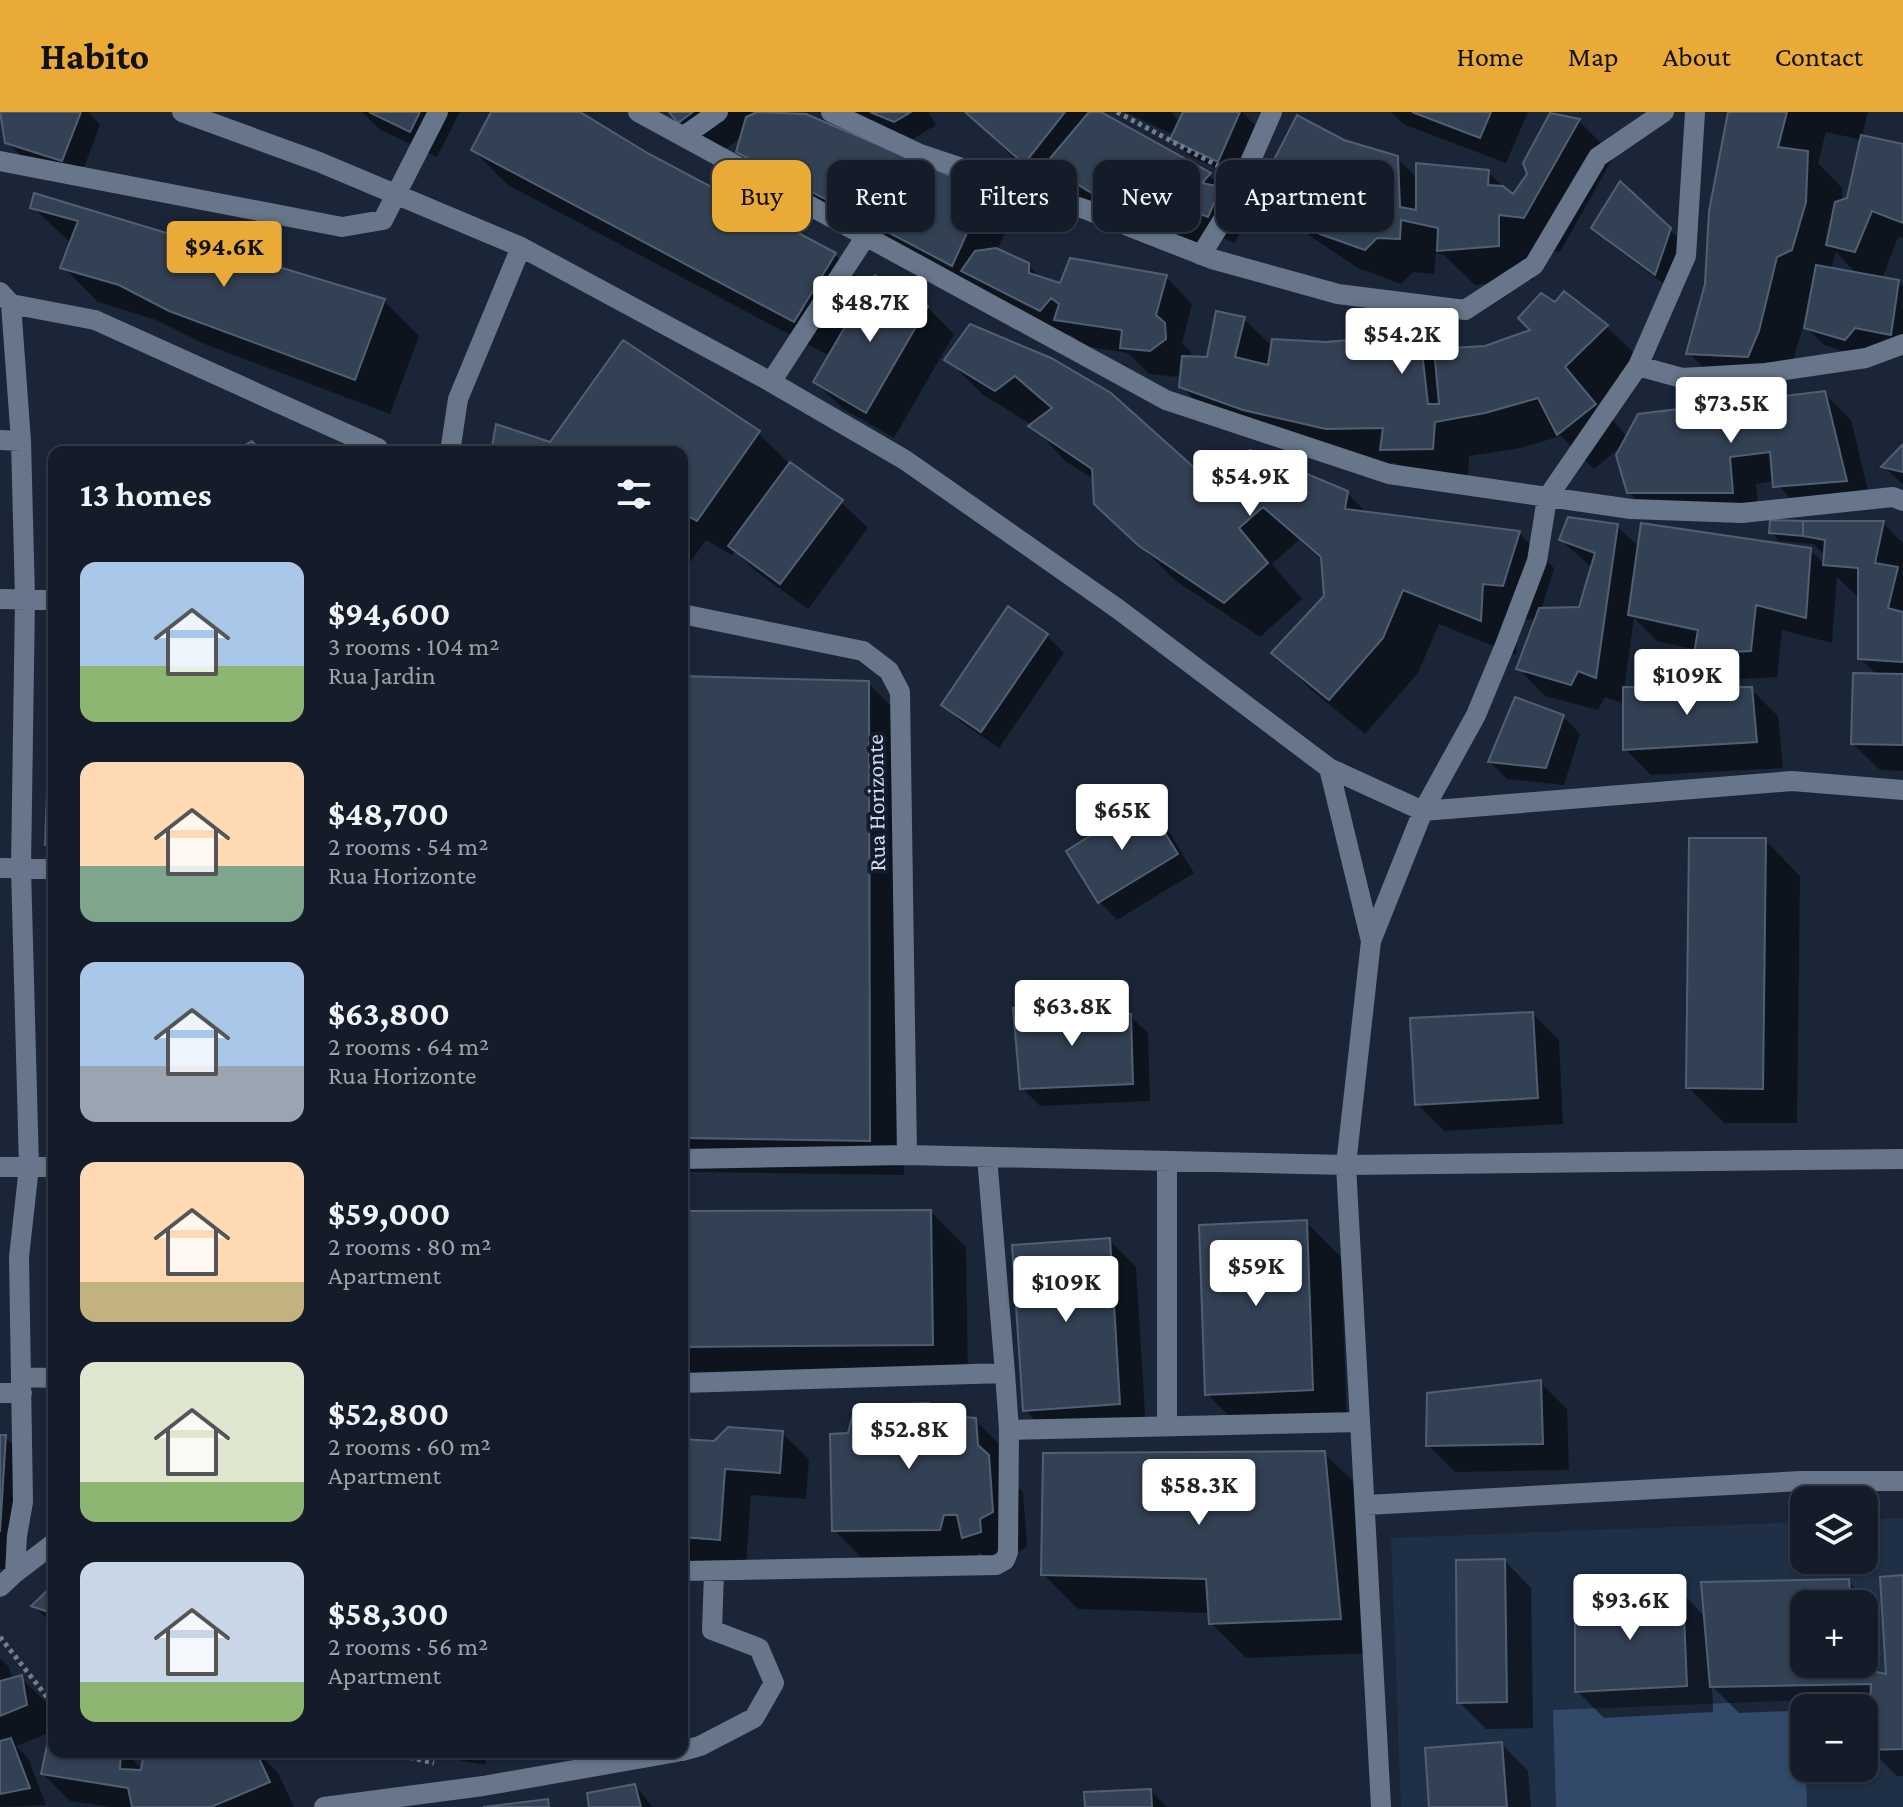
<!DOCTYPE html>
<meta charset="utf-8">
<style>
:root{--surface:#141c2a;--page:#212936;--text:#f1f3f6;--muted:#9da1a8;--line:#333a47;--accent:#e9aa38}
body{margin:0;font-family:"Crimson Pro",serif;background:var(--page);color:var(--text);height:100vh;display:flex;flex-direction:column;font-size:30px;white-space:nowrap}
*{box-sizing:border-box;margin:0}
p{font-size:26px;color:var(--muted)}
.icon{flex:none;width:44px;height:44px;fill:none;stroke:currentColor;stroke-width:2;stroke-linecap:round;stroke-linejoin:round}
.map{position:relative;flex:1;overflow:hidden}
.panel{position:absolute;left:48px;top:334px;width:640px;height:1312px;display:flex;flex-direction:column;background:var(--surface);border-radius:16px;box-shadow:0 2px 6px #0004,0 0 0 2px var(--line)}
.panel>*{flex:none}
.top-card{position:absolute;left:712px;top:48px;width:760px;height:72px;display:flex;gap:16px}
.buttons{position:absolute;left:1790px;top:1374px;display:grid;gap:16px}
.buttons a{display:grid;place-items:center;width:88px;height:88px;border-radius:16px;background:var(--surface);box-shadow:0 2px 6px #0004,0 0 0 2px var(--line);font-size:40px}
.price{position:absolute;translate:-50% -68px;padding:0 18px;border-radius:8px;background:#fff;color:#222;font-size:26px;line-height:52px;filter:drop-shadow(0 2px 4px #0008)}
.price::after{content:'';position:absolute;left:50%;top:48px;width:24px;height:18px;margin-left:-12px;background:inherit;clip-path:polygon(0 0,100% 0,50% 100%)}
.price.selected{background:var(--accent);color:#111}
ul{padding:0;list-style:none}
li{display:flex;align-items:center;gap:24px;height:200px;padding:0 32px}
li span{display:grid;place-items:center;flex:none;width:224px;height:160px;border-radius:16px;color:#555}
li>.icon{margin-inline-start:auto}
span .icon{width:96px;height:96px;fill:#fffc;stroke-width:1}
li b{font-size:34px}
h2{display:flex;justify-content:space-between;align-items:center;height:96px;padding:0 32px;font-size:34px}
.pill{padding:0 28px;border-radius:16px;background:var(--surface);box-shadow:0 2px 6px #0004,0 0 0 2px var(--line);font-size:28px;line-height:72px}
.pill.selected{background:var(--accent);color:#111}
header{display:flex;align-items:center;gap:48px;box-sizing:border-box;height:112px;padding:0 40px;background:var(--accent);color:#111}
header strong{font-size:38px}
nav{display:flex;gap:44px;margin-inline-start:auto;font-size:28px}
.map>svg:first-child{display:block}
.built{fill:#1f2f46;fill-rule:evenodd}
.garden{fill:#33496a}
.shadow{fill:#0007;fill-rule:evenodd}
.building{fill:#334154;stroke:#515f74;stroke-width:2}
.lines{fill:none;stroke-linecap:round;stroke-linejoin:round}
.path{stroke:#737e8d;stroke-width:5;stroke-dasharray:4 4;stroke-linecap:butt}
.minor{stroke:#67768b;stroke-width:20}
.labels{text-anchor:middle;stroke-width:8;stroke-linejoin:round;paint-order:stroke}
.street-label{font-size:24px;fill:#d2dbe7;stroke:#111c2e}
</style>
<header>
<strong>Habito</strong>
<nav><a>Home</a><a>Map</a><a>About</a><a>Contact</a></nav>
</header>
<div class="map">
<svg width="1903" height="1695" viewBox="0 0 1903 1695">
<rect width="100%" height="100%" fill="#1a2638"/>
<path class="built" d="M 1903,1406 L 1903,1695 L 1401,1695 L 1391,1426 L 1804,1410 L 1804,1448 L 1864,1448 L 1864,1407 ZM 1804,1492 L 1864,1492 L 1864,1552 L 1804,1552 ZM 1804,1596 L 1864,1596 L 1864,1656 L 1804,1656 Z"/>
<path class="garden" d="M 1803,1588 L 1807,1695 L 1556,1695 L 1553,1598 Z"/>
<path class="shadow" d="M 1,0 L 88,0 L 100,13 L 80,66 L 25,48 L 7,30 Z
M 362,0 L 460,0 L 437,45 L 379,17 Z
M 493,0 L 576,0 L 648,44 L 835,143 L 869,177 L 927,195 L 954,222 L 894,326 L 842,296 L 815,270 L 830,244 L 508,73 L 473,38 Z
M 671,0 L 752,0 L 754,4 L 790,0 L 985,81 L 1011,108 L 997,138 L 1028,153 L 1043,168 L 1061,174 L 1166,165 L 1192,192 L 1182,231 L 1191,240 L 1191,246 L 1209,247 L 1244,207 L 1273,235 L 1419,224 L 1434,239 L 1486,236 L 1534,219 L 1565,182 L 1607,215 L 1642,249 L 1599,292 L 1628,326 L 1824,281 L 1851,308 L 1872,395 L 1802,400 L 1775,369 L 1756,372 L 1759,407 L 1656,407 L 1629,380 L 1624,332 L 1594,357 L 1561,324 L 1521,336 L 1469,344 L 1468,372 L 1417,372 L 1396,351 L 1362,351 L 1216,309 L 1181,274 L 1182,261 L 1177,265 L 1149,262 L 1128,241 L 1083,234 L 1070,222 L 1068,225 L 765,67 L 738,40 L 743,24 L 715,45 Z
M 851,0 L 928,0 L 936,13 L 913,27 Z
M 968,0 L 1086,0 L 1089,3 L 1097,0 L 1209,63 L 1246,104 L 1235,131 L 1221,125 L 1209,146 L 1071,82 L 1058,69 L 1052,77 L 1013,46 Z
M 1125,0 L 1171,0 L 1180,10 L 1185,0 L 1242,0 L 1258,16 L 1236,66 L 1190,44 L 1172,27 L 1174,23 Z
M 1391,0 L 1528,0 L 1506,51 L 1403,12 Z
M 1730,0 L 1868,0 L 1862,25 L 1903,34 L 1903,126 L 1898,125 L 1882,167 L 1898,170 L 1903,175 L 1903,238 L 1873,232 L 1864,245 L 1824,233 L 1804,213 L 1783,279 L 1724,276 L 1689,241 L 1707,172 L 1711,99 ZM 1826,20 L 1862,28 L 1849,88 L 1842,90 L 1842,76 L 1818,51 ZM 1836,140 L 1858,163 L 1831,157 Z
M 1551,3 L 1579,9 L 1614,44 L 1560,140 L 1533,137 L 1533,168 L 1475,173 L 1445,144 L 1436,141 L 1434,162 L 1413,160 L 1401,172 L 1358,156 L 1295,114 L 1260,79 L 1343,30 L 1397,46 L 1418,67 L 1488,60 L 1514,85 L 1529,62 Z
M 36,84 L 384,189 L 419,224 L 390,302 L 207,233 L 156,208 L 98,190 L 63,155 L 72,132 L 32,95 Z
M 1594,116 L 1670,118 L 1688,136 L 1673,179 L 1612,133 Z
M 970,215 L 1208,371 L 1347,381 L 1368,402 L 1519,421 L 1554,456 L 1541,498 L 1580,497 L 1592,456 L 1561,428 L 1617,414 L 1640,436 L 1810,438 L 1825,453 L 1826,444 L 1813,432 L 1779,429 L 1771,420 L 1883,411 L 1903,431 L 1903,659 L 1880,658 L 1853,632 L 1877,563 L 1860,546 L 1860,487 L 1837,465 L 1832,531 L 1782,518 L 1777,565 L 1723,568 L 1697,541 L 1697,538 L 1657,529 L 1634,506 L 1624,577 L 1751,577 L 1778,604 L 1783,656 L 1651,663 L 1625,637 L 1625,592 L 1605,585 L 1598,598 L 1545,584 L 1519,557 L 1537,508 L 1518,506 L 1516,543 L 1439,512 L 1418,561 L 1365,622 L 1308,575 L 1274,541 L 1326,484 L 1323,449 L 1299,428 L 1272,452 L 1302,487 L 1260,525 L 1176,469 L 1096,391 L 1095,368 L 1065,349 L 1032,313 L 982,282 L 947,247 ZM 1657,507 L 1709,519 L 1708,522 L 1657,511 Z
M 758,321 L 791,353 L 841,390 L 868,416 L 808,497 L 757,460 L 735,439 L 732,443 L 706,428 L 682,462 L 682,340 L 493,340 L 551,332 Z
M 1903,335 L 1903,372 L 1884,355 Z
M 1047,524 L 1064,541 L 999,636 L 961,610 L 943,592 Z
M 54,535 L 54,739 L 47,732 Z
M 682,566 L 868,571 L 903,606 L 904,1063 L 691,1060 L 682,1051 Z
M 1563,604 L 1580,622 L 1564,673 L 1507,667 L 1490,650 Z
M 1145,692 L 1163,710 L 1194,761 L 1117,808 L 1100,790 L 1069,739 Z
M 1765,728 L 1800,764 L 1797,1011 L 1724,1011 L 1688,975 Z
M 1533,902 L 1559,928 L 1563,1012 L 1444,1019 L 1417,992 Z
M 1073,904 L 1130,904 L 1148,921 L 1150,989 L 1040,994 L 1022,976 Z
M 931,1100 L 966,1135 L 968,1268 L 682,1263 L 682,1101 Z
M 1306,1110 L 1341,1145 L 1347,1312 L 1242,1317 L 1207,1282 Z
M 1109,1128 L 1136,1155 L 1146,1318 L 1051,1324 L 1025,1298 Z
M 1540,1270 L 1567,1297 L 1569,1358 L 1455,1360 L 1428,1333 Z
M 928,1293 L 940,1305 L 975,1308 L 1010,1343 L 1013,1370 L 1023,1380 L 1027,1435 L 1014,1442 L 1015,1455 L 999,1460 L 979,1440 L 975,1452 L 869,1453 L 834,1418 L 850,1323 Z
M 782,1321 L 809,1347 L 806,1387 L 751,1383 L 746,1454 L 684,1449 L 682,1329 L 714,1331 Z
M 0,1325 L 5,1325 L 31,1352 L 26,1446 L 10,1457 L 0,1457 Z
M 1324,1341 L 1360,1376 L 1375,1541 L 1246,1546 L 1211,1511 L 1210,1501 L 1078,1497 L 1043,1462 Z
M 1505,1449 L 1531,1476 L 1533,1616 L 1486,1617 L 1459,1590 Z
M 1903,1465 L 1903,1664 L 1897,1664 L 1870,1637 L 1872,1598 L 1864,1596 L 1739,1601 L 1712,1574 L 1713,1600 L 1604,1606 L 1577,1579 L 1682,1481 L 1706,1506 L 1848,1469 L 1875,1496 L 1879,1563 L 1888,1564 ZM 1804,1492 L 1864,1492 L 1864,1552 L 1804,1552 Z
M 54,1475 L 54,1514 L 34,1494 Z
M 0,1546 L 9,1555 L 13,1568 L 21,1566 L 48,1592 L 54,1612 L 54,1640 L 126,1640 L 143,1658 L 146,1640 L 257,1640 L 278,1661 L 294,1695 L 111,1695 L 70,1689 L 43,1662 L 52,1620 L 16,1634 L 28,1646 L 46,1693 L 0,1695 Z
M 1502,1632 L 1528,1659 L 1531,1695 L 1431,1695 Z
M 453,1640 L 488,1640 L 485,1653 L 462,1649 Z
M 550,1640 L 578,1640 L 578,1646 L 555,1645 Z
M 635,1674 L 653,1695 L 591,1695 Z
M 1151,1679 L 1167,1695 L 1087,1695 Z"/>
<path class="building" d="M 0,0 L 81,0 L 62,49 L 5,31 Z
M 369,0 L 420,0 L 410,20 Z
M 491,0 L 580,0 L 649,42 L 836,141 L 794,210 L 471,38 Z
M 669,0 L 693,0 L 678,11 Z
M 757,0 L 806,2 L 986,79 L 952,154 L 736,40 L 746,5 Z
M 870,0 L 911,0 L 894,10 Z
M 965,0 L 1065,0 L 1024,52 Z
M 1089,0 L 1101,0 L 1211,61 L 1202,71 L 1221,75 L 1208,105 L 1194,100 L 1182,120 L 1123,100 L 1075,71 L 1042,56 Z
M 1183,0 L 1240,0 L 1218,50 L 1170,27 Z
M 1412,0 L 1491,0 L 1480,26 Z
M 1728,0 L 1787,0 L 1778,35 L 1808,39 L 1806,90 L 1792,138 L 1777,145 L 1759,219 L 1748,245 L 1686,242 L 1705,172 L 1709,99 Z
M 1550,1 L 1580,7 L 1524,106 L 1499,103 L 1499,134 L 1437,139 L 1438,116 L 1401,108 L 1400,127 L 1377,126 L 1365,138 L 1320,122 L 1258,79 L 1297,3 L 1344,28 L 1398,44 L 1400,95 L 1416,98 L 1416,51 L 1489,58 L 1488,73 L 1503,74 L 1513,82 L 1527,62 L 1523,51 Z
M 1861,23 L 1903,32 L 1903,111 L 1872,99 L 1855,140 L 1826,133 L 1835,90 L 1847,86 Z
M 1620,69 L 1671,116 L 1655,163 L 1591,116 Z
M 34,81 L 385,187 L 355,268 L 169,199 L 119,173 L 60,156 L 78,109 L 30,96 Z
M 996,136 L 1029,151 L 1029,161 L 1060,171 L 1070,146 L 1167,163 L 1156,203 L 1165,211 L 1166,227 L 1150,239 L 1120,236 L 1122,218 L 1054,208 L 1059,192 L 1051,186 L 1040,199 L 961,159 L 975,139 Z
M 1816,153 L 1899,168 L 1891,223 L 1855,216 L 1845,228 L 1804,216 Z
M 875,163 L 928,194 L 866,301 L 813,270 Z
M 1564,179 L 1608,213 L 1565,255 L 1596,292 L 1557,323 L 1538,286 L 1485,301 L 1435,310 L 1433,337 L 1380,338 L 1383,316 L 1326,317 L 1243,298 L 1179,275 L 1182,244 L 1207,245 L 1216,199 L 1245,205 L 1235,245 L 1268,253 L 1272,227 L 1326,230 L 1420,222 L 1428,292 L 1439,292 L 1434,237 L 1485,234 L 1530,218 L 1518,206 L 1541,181 L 1555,190 Z
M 970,212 L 1051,246 L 1111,281 L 1208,368 L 1250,338 L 1348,379 L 1345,397 L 1520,419 L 1503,474 L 1483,472 L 1481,509 L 1403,478 L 1383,526 L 1329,588 L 1271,541 L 1324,484 L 1321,445 L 1263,395 L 1239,416 L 1268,451 L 1224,491 L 1139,434 L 1094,392 L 1092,357 L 1028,314 L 1052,296 L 1015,264 L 995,279 L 944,248 Z
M 623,228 L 760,319 L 697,409 L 682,401 L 682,340 L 582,340 L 573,335 L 570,340 L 491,340 L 496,312 L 550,330 Z
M 1825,279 L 1847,369 L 1773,375 L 1770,340 L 1730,345 L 1733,381 L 1627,381 L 1616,343 L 1638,302 Z
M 252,329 L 262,340 L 233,340 Z
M 1903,332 L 1903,360 L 1881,355 Z
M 790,350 L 843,388 L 780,472 L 728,434 Z
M 1568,405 L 1618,412 L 1596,566 L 1578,559 L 1571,573 L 1516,557 L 1539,496 L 1579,495 L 1595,441 L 1559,428 Z
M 1770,408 L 1803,409 L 1803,424 L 1769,421 Z
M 1803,409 L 1884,409 L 1875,451 L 1898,455 L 1888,496 L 1903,500 L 1903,550 L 1858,547 L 1858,456 L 1823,453 L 1825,428 L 1803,424 Z
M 1641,411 L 1811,436 L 1806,506 L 1756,493 L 1751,539 L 1694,542 L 1698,518 L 1628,503 Z
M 1008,494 L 1048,522 L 981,620 L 941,593 Z
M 53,518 L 54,733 L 45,733 Z
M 1853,561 L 1903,562 L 1903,633 L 1851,632 Z
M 682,564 L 869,569 L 870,1029 L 682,1026 Z
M 1623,575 L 1752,575 L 1757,630 L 1623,638 Z
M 1515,585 L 1564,603 L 1546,656 L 1488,650 Z
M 1145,689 L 1178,742 L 1098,791 L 1066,739 Z
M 1689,726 L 1766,726 L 1763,977 L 1686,976 Z
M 1054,891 L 1073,902 L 1131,902 L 1133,972 L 1020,977 L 1013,896 Z
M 1533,900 L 1538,986 L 1415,993 L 1410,906 Z
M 52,1078 L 54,1078 L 54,1239 L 51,1239 Z
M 931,1098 L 933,1233 L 682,1235 L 682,1099 Z
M 1307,1108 L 1313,1278 L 1205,1283 L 1199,1113 Z
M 1110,1126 L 1120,1292 L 1023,1299 L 1012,1133 Z
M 1541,1268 L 1543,1332 L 1426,1334 L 1427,1281 Z
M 929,1291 L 937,1303 L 976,1306 L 978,1333 L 989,1343 L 993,1400 L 980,1407 L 981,1420 L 962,1426 L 957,1403 L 944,1403 L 940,1418 L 832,1419 L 830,1322 L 848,1321 L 855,1294 Z
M 728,1315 L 783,1319 L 780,1361 L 725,1357 L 720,1428 L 682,1425 L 682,1327 L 714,1329 Z
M 0,1323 L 6,1323 L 0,1420 Z
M 1325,1339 L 1341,1507 L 1209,1512 L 1206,1467 L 1041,1463 L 1043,1341 Z
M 1505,1447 L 1507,1590 L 1457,1591 L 1456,1448 Z
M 1903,1463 L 1903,1637 L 1868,1638 L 1871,1572 L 1710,1575 L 1701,1470 L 1849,1467 L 1851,1492 L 1804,1492 L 1804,1552 L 1855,1552 L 1855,1555 L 1886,1562 L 1880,1465 Z
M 54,1472 L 54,1502 L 31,1494 Z
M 1683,1479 L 1687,1574 L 1575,1580 L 1575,1485 Z
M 22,1563 L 27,1593 L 0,1604 L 0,1569 Z
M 52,1610 L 54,1640 L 121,1640 L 120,1657 L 141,1658 L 144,1640 L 256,1640 L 270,1670 L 211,1695 L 132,1695 L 128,1676 L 41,1662 Z
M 11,1626 L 30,1676 L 0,1682 L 0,1629 Z
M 1502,1630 L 1507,1695 L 1429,1695 L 1425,1636 Z
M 451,1640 L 478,1640 L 477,1646 Z
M 635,1672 L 641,1695 L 589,1695 L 587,1681 Z
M 1151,1677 L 1152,1695 L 1085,1695 L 1084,1680 Z
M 548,1687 L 549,1695 L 483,1695 Z"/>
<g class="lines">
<path class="path" d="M 1117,0 L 1220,55
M 0,1525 L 54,1594
M 386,1640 L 434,1651"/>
<path class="minor" d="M 182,0 L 319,50 L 521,135 L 771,270 L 905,348 L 1118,497 L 1329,656 L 1423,699 L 1792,669 L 1903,678
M 638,0 L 1166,288 L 1389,362 L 1631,397 L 1742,401 L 1893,385 L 1903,389
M 831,0 L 920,42 L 1087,98 L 1212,147 L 1338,182 L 1465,198 L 1534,153 L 1598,45 L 1664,0
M 684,24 L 718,0
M 0,49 L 342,115 L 383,108 L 438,0
M 1201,143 L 1229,98 L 1272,0
M 0,180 L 11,192 L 21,329 L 25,487 L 21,756 L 29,1055 L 19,1145 L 23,1390 L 17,1424 L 15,1461 L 0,1475
M 11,192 L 95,208 L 378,336
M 1638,254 L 1686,144 L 1695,0
M 771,270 L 866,124
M 0,328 L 21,329
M 450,340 L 458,287 L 521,135
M 0,487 L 54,488
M 682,502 L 863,539 L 889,559 L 900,580 L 907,1043
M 1329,656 L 1371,829
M 0,756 L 54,757
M 987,1045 L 1005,1261
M 682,1047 L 907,1043 L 1346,1053 L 1903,1047
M 0,1055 L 54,1055
M 21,1265 L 54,1266
M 682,1271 L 1005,1261 L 1009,1318
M 0,1281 L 22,1281
M 1167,1314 L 1167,1049
M 1367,1393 L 1801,1369 L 1903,1369
M 682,1459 L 996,1453 L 1005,1448 L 1008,1440 L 1009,1318 L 1359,1310
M 15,1461 L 54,1431
M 682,1639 L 700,1634 L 754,1606 L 774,1571 L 759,1536 L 712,1518 L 714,1461
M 324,1695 L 483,1674 L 677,1640
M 1381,1695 L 1346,1053 L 1371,829 L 1423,699 L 1476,603 L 1505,533 L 1537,449 L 1547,386 L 1638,254 L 1682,266 L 1766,261 L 1866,246 L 1903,232"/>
</g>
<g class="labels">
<g class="street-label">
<text transform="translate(876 691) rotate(-91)" y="8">Rua Horizonte</text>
</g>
</g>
</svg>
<div class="buttons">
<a><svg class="icon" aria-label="layers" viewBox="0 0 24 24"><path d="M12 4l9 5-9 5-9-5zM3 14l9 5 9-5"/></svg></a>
<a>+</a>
<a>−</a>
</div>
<b class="price selected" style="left:224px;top:177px">$94.6K</b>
<b class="price" style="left:870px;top:232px">$48.7K</b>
<b class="price" style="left:1402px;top:264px">$54.2K</b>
<b class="price" style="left:1731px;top:333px">$73.5K</b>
<b class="price" style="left:1250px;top:406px">$54.9K</b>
<b class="price" style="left:1687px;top:605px">$109K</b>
<b class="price" style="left:1122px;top:740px">$65K</b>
<b class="price" style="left:1072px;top:936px">$63.8K</b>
<b class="price" style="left:1256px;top:1196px">$59K</b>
<b class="price" style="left:1066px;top:1212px">$109K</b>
<b class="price" style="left:909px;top:1359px">$52.8K</b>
<b class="price" style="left:1199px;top:1415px">$58.3K</b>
<b class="price" style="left:1630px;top:1530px">$93.6K</b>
<div class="top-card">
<a class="pill selected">Buy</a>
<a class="pill">Rent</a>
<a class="pill">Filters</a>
<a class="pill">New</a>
<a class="pill">Apartment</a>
</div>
<section class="panel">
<h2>13 homes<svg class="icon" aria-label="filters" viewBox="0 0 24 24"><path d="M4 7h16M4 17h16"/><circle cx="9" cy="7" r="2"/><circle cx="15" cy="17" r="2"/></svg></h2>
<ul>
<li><span style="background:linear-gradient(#a9c7e8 65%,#8fb573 0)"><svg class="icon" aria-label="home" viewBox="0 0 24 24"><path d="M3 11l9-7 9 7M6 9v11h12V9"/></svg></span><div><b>$94,600</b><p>3 rooms · 104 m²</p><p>Rua Jardin</p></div></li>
<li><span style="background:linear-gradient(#ffd9b3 65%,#7fa58c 0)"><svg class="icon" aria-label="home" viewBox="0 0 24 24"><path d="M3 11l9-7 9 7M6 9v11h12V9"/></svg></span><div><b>$48,700</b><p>2 rooms · 54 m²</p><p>Rua Horizonte</p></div></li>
<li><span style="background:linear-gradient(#a9c7e8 65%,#9aa5b1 0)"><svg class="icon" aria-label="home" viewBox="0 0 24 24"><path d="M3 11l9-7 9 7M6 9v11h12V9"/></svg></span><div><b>$63,800</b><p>2 rooms · 64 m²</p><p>Rua Horizonte</p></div></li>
<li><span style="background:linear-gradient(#ffd9b3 75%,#c2b280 0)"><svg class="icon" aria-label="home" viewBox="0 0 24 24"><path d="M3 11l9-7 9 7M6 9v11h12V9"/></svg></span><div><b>$59,000</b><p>2 rooms · 80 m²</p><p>Apartment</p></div></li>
<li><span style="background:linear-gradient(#dfe7d0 75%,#8fb573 0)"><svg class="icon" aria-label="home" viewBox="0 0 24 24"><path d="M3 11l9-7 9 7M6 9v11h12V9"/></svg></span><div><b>$52,800</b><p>2 rooms · 60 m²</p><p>Apartment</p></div></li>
<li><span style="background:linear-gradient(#c9d6e8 75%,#8fb573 0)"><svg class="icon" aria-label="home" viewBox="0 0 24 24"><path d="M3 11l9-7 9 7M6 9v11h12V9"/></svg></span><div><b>$58,300</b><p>2 rooms · 56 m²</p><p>Apartment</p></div></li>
</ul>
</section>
</div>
